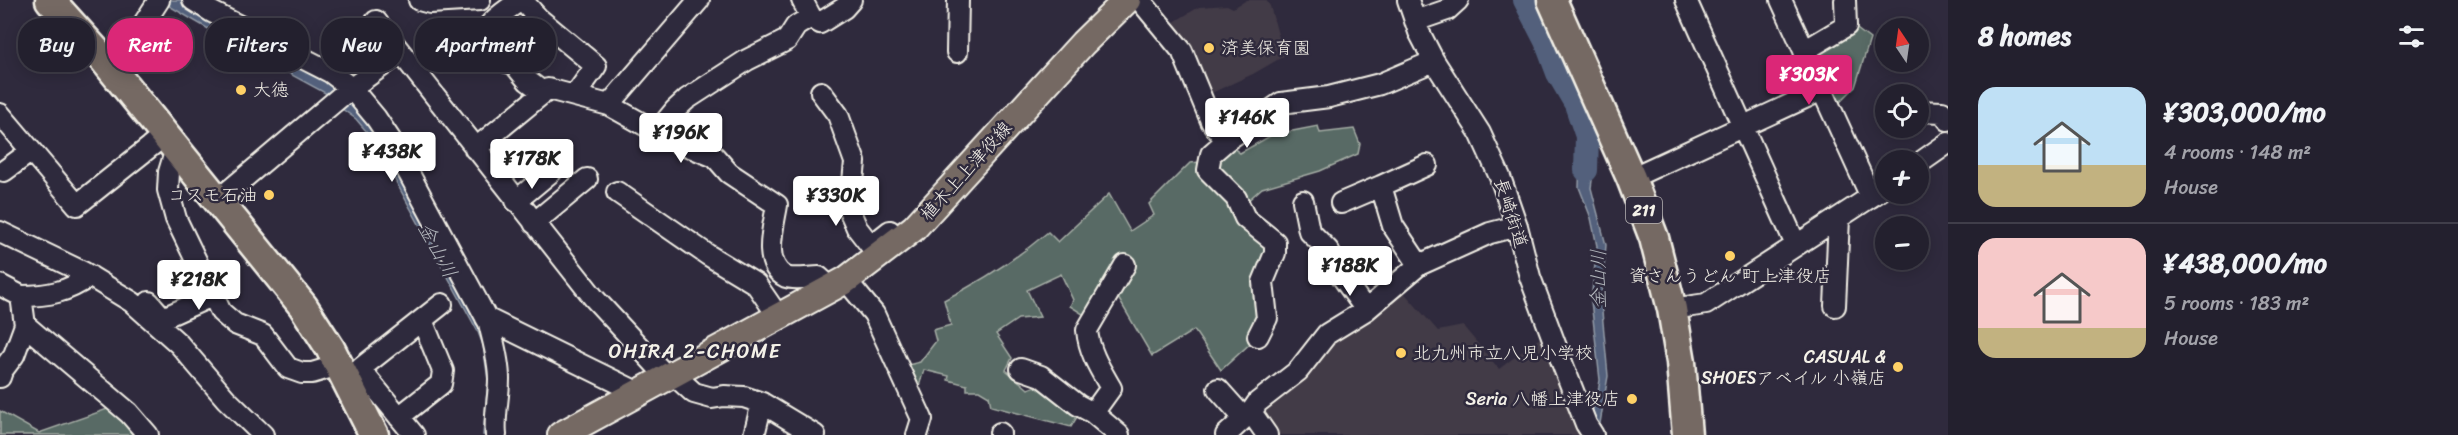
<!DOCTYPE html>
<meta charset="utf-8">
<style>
:root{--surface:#23202e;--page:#2b2836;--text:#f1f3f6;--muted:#a3a3aa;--line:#403e4a;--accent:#db2777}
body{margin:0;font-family:Sriracha,"Klee One",sans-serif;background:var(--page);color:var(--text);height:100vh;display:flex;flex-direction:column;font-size:22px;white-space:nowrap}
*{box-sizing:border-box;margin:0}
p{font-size:20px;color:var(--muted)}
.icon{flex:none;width:33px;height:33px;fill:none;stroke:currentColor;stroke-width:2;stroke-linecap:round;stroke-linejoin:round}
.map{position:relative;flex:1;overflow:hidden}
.side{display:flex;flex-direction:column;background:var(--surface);width:510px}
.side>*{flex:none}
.top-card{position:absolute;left:18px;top:18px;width:570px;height:54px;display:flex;gap:12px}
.needle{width:39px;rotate:347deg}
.fabs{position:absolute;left:1875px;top:18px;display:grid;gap:12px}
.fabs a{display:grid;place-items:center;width:54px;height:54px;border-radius:50%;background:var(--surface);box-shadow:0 3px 15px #0003,0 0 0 2px var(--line);font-size:30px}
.price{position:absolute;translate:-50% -51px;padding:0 14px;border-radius:6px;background:#fff;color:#222;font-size:20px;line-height:39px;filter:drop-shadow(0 2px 3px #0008)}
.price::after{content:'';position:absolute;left:50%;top:36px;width:18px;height:14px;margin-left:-9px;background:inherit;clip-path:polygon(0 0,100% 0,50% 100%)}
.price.current{background:var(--accent);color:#fff}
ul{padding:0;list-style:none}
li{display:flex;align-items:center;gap:18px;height:150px;padding:0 30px}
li+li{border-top:2px solid var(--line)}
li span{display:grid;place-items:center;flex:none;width:168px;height:120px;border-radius:18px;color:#555}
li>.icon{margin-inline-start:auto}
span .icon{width:72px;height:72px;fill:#fffc;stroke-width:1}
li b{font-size:26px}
h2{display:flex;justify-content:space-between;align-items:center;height:72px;padding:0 30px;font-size:26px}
.chip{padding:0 21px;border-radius:24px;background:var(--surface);box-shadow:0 3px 15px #0003,0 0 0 2px var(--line);font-size:21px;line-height:54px}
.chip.current{background:var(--accent);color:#fff}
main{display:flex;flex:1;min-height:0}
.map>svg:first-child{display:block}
.built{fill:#423a46}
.green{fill:#586b65;stroke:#a6aea6;stroke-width:1.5}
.water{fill:#52617c;stroke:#939ba7;stroke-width:1.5}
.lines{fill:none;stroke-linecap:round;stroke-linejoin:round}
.river{stroke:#52617c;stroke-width:24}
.minor-casing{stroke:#f4f1e8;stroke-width:24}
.major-casing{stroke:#f4f1e8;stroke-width:30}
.highway-casing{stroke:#f4f1e8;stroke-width:33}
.minor{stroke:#2f2a3d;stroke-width:20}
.major{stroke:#756964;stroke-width:26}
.highway{stroke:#756964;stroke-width:28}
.poi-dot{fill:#ffd166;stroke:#2f2a3d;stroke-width:2}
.labels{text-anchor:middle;stroke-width:5;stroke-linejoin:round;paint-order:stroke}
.shield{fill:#2f2a3d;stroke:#b9b5b5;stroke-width:1.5}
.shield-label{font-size:16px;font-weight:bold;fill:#f4f1e8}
.poi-label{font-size:18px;fill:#f4f1e8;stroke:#2f2a3d;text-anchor:start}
.street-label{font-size:18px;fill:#f4f1e8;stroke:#2f2a3d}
.water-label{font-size:20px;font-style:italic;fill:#b3b7bd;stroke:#2f2a3d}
.neighbourhood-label{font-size:20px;letter-spacing:1.5px;fill:#f4f1e8;stroke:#2f2a3d}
</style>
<main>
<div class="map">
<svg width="1948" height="435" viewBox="0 0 1948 435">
<rect width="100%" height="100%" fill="#2f2a3d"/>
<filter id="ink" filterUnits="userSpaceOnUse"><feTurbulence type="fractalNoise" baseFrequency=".0167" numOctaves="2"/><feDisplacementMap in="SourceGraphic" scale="12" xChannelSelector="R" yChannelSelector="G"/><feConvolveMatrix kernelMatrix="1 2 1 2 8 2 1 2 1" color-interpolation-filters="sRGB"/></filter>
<g filter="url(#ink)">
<path class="built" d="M 1247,0 L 1266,0 L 1270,6 L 1284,56 L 1253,74 L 1207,95 L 1174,22 L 1199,7 L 1227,5 L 1233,8 Z
M 1400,288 L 1438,331 L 1463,326 L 1499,369 L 1541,337 L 1585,431 L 1583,435 L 1280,435 L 1264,411 L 1265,404 L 1329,337 Z"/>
<path class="green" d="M 1853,26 L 1870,39 L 1855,87 L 1835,107 L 1810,53 Z
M 515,38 L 524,48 L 541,57 L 528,68 L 496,52 Z
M 1318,126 L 1320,133 L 1354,129 L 1360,144 L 1358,154 L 1320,171 L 1262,188 L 1244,204 L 1271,244 L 1262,318 L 1254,340 L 1221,370 L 1194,330 L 1152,356 L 1110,284 L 1089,318 L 1070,306 L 1073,300 L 1061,274 L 1027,290 L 1040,317 L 1018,319 L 996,334 L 1012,358 L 1006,370 L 1028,389 L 1042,384 L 1080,412 L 1071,427 L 991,406 L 989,396 L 979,390 L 967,390 L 967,385 L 948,380 L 949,376 L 924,370 L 919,386 L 914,388 L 904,366 L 920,362 L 936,341 L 933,330 L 951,325 L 944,300 C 982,281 1016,259 1048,232 L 1058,242 L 1109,194 L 1130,231 L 1154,215 L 1149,204 L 1190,163 L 1201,162 L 1229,145 L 1240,153 L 1272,135 Z
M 113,407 L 142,435 L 0,435 L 0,411 L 39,433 Z"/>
<path class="water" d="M 159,0 L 185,0 L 341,87 L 373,122 L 476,306 L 493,361 L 492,435 L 483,435 L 488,380 L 483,345 L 478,332 L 372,138 L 356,119 L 338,106 L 331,96 L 229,41 Z
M 1581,132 L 1596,151 L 1591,188 L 1606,245 L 1601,301 L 1608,376 L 1598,435 L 1591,415 L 1597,398 L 1600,380 L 1591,301 L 1597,246 L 1591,218 L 1579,187 Z"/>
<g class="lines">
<path class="river" d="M 1525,0 L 1546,41 L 1558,73 L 1576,104 L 1587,136 L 1586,170"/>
<defs>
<path id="minor" d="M 193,0 L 212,12 L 330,72 L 351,88 L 376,118 L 392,142 L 489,323 C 493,341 499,360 499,379 C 499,398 494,416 496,435
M 419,0 L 430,3 L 480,0
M 522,0 L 538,18 L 596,66 L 576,94
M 1140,0 L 1182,51 L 1211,121 L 1226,141 L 1281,103 L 1329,97 L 1380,84 L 1434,61
M 1408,0 L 1419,32 L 1434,61 L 1480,133 L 1500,177 L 1517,226 L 1530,277 L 1564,368 L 1586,424 L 1593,435
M 1686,0 L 1796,245
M 1781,0 L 1871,197
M 811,17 L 820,23 L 844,8 L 851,0
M 376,21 L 594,298 L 667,377
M 1415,21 L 1447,10 L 1458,0
M 449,35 L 456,40 L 464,51 L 514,64 L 528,81 L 544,93
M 1804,51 L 1846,26 L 1845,0
M 957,52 L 958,0
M 472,55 C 481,28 498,15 521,0
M 113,71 L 159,0
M 821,92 L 838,115 L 855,162 L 850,212 L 857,228 L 871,246 L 890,231
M 609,105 L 699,0
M 1918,111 L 1942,112 L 1948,120
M 0,114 L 77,205 L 165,135
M 657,132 L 675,110 L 687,99 L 747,60 L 787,40 L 796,26 L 811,17 L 802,0
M 1226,141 L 1211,154 L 1208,170 L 1236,198 L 1245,218 L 1275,242 L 1275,253 L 1263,282 L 1267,318 L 1258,336
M 176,149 L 169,172 L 168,190 L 176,219 L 221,312 L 235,324 L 263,335 L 288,368 L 302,373 L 312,373 L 339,365
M 475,149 L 548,89 L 609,105 L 668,138 L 715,157 L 729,173 L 777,205 C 774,225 761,265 786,277 C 794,280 810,277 819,277 L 831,288
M 1918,164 L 1948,143
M 4,171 L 30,152
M 1644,172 L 1822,90
M 617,192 L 708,255 L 756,284 L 778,316
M 218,200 L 346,92 L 400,53
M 516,201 L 552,171
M 1303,201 L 1309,231 L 1328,250 L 1340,274 L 1366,310
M 1341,203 L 1381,186
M 534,223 L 587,179
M 0,232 L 83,272 L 132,302 L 179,344 L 226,399 L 263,435
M 1419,265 L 1393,226 L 1381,186 L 1427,165
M 846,280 L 874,314 L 922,419 L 917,435
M 0,285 L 21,296 L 25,325 L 129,413 L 148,435
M 21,296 C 48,296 68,292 90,276
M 149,302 L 163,318 L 212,296
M 1835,306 L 1839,218
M 1672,309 L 1706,304 L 1886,187
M 486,318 L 639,393
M 1021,369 L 1041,376 L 1078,405 L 1093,413
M 673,374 L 694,393 L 712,398 L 724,396 L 744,397 L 762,403 L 815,435
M 0,377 L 2,371 L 14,355 L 25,325
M 1218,389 L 1243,417
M 1251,412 L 1267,435
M 399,417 L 441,384 L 443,371 L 422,320
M 414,435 L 364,374 L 361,368 L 442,304
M 754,435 L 762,403
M 1000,435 L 1000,433
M 1119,435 L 1093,413 L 1111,388 C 1100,369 1089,352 1087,330 L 1125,265
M 1226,435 L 1251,412 L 1258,402 L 1298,371 L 1327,334 L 1366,310 L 1419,265 L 1490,233 L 1517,226"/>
<path id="major" d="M 561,435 L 846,280 L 914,228 L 1083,43 L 1127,0"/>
<path id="highway" d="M 50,0 L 105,61 L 303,306 L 330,348 L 374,435
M 1552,0 L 1631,178 L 1654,238 L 1672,309 L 1681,362 L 1687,435"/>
</defs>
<use href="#minor" class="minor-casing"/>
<use href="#major" class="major-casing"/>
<use href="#highway" class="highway-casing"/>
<use href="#minor" class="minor"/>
<use href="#major" class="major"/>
<use href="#highway" class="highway"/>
</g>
</g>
<g class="poi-dot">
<circle cx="1209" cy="48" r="6"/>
<circle cx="241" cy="90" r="6"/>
<circle cx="269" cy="195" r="6"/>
<circle cx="1730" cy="256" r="6"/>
<circle cx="1401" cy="353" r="6"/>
<circle cx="1898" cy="367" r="6"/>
<circle cx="1632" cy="399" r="6"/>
</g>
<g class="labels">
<rect class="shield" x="1626" y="197" width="36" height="26" rx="4.5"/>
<g class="shield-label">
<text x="1644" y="216">211</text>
</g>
<g class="poi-label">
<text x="1221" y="54">済美保育園</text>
<text x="253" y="96">大徳</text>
<text x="257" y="201" text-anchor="end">コスモ石油</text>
<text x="1730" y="282" text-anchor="middle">資さんうどん 町上津役店</text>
<text x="1413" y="359">北九州市立八児小学校</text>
<text x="1886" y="363" text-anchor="end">CASUAL &amp;<tspan x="1886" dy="21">SHOESアベイル 小嶺店</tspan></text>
<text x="1620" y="405" text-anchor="end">Seria 八幡上津役店</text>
</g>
<g class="street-label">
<text transform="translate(966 171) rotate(-48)" y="6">植木上上津役線</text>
<text transform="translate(1511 213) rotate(72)" y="6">長崎街道</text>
</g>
<g class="water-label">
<text transform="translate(438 250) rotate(62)" y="7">金山川</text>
<text transform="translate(1598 279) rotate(-90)" y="7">金山川</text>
</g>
<g class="neighbourhood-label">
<text x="695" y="358">OHIRA 2-CHOME</text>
</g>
</g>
</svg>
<div class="fabs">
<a><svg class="needle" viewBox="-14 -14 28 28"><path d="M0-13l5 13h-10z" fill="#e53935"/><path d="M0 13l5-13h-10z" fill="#a3a3aa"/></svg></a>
<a><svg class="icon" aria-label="locate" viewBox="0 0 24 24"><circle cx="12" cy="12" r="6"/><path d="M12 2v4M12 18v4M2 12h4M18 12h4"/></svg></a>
<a>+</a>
<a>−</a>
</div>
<b class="price current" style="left:1809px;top:106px">¥303K</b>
<b class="price" style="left:1247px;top:149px">¥146K</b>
<b class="price" style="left:681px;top:164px">¥196K</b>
<b class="price" style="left:392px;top:183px">¥438K</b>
<b class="price" style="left:532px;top:190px">¥178K</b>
<b class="price" style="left:836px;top:227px">¥330K</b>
<b class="price" style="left:1350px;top:297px">¥188K</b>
<b class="price" style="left:199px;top:311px">¥218K</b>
<div class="top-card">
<a class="chip">Buy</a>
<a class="chip current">Rent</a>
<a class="chip">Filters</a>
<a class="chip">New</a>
<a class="chip">Apartment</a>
</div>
</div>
<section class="side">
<h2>8 homes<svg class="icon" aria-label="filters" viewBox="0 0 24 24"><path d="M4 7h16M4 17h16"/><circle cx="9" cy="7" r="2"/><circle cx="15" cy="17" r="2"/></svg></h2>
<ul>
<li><span style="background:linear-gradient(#bfe0f5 65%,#c2b280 0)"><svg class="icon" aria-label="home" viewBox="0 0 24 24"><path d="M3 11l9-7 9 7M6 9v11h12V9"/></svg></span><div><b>¥303,000/mo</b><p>4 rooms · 148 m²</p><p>House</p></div></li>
<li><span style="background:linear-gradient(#f6c9c9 75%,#c2b280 0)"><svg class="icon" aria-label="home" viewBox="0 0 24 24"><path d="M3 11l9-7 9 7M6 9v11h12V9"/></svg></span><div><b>¥438,000/mo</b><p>5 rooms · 183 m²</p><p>House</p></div></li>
</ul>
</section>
</main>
